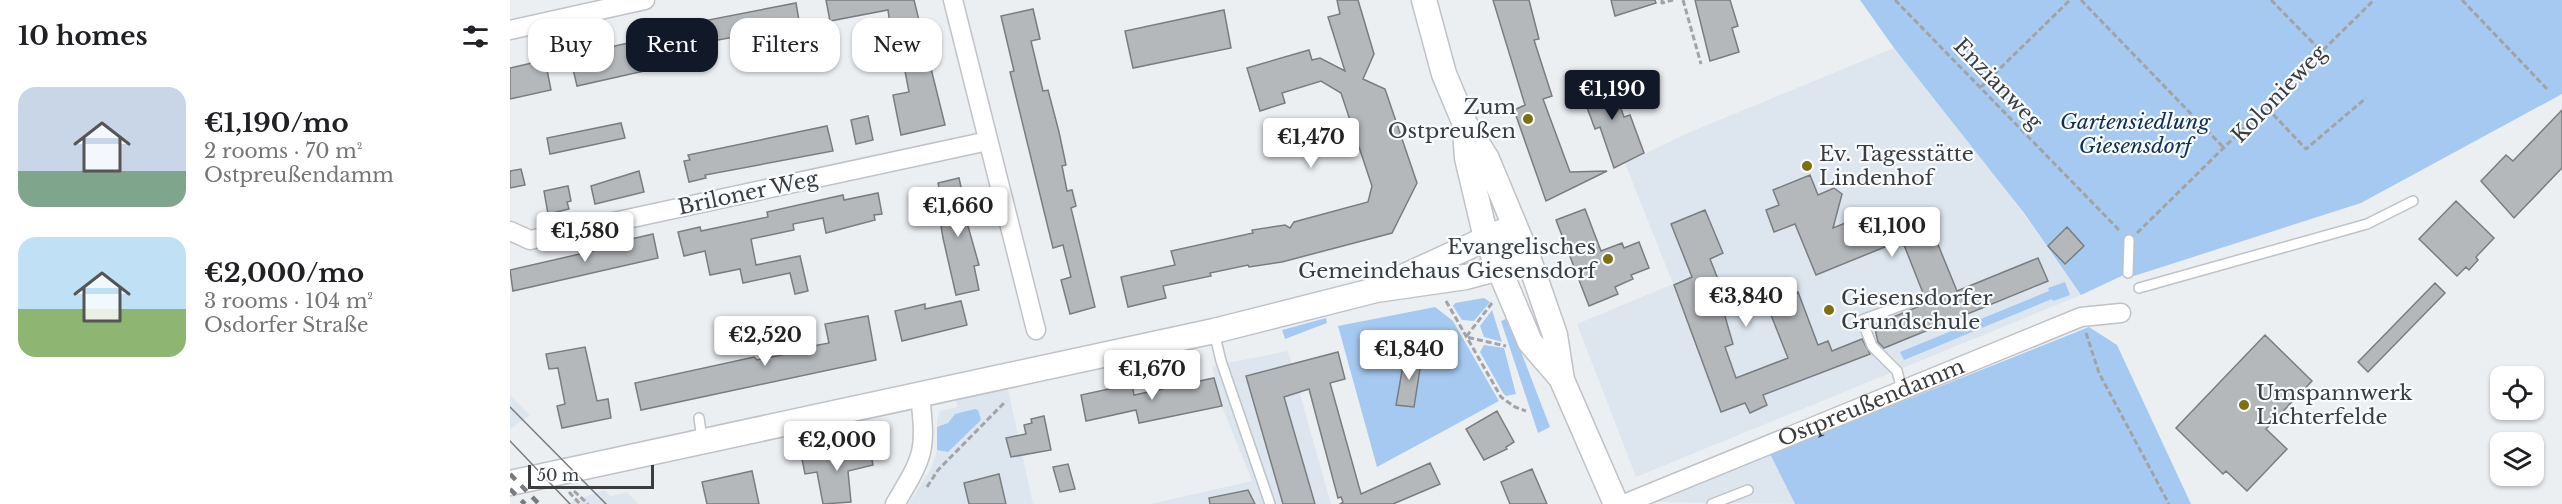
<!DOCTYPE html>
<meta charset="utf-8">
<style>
:root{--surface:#fff;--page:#f6f6f6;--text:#202124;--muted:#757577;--accent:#111827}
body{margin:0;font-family:"Libre Baskerville",serif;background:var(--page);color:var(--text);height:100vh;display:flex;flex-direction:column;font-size:22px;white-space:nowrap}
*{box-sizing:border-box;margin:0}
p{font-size:20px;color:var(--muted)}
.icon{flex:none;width:33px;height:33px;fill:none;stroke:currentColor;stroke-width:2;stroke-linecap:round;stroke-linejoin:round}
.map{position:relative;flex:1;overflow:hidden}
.sheet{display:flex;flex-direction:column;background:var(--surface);width:510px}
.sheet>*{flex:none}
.banner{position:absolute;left:18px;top:18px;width:570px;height:54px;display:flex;gap:12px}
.controls{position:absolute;left:1980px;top:366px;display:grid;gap:12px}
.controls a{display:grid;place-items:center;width:54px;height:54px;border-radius:12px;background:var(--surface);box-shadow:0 2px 4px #0004;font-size:30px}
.scale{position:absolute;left:18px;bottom:15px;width:126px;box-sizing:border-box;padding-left:6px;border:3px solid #3b3c3e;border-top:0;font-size:16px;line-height:21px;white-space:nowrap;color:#3b3c3e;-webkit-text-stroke:4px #f9fcff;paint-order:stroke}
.price{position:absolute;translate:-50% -51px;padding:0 14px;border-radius:6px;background:#fff;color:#222;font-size:20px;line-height:39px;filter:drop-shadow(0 2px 3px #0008)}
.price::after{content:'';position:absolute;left:50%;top:36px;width:18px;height:14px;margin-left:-9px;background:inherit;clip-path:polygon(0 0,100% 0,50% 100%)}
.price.on{background:var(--accent);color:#fff}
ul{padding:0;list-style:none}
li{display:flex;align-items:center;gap:18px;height:150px;padding:0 18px}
li span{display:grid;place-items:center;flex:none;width:168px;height:120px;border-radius:18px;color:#555}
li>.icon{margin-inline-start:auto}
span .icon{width:72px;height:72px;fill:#fffc;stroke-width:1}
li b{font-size:26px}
h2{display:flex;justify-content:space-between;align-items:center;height:72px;padding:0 18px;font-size:26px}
.pill{padding:0 21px;border-radius:18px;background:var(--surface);box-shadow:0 2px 4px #0004;font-size:21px;line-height:54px}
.pill.on{background:var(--accent);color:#fff}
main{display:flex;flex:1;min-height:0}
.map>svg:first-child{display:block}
.built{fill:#dde6ef}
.green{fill:#a6c9f1}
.building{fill:#b5b8bb;stroke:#7a7d80;stroke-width:1.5}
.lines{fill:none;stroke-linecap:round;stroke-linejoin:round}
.service-casing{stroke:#bfc2c6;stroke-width:12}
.minor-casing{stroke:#bfc2c6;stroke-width:21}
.secondary-casing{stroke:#bfc2c6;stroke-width:27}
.path{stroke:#a1a3a6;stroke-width:3;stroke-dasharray:6 3;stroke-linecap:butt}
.service{stroke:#fff;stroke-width:9}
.minor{stroke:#fff;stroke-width:18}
.secondary{stroke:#fff;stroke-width:24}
.tram{stroke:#797a7d;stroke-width:1.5}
.rail{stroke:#797a7d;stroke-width:4.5;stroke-dasharray:8 8;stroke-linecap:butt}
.poi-dot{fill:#7c700f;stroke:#f9fcff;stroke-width:2}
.labels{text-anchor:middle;stroke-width:4.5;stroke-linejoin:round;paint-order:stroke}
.street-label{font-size:21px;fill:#3b3c3e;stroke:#f9fcff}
.poi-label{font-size:21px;fill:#3b3c3e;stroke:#f9fcff;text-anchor:start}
.park-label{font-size:21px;font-style:italic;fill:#0e3053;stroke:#f9fcff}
</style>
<main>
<section class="sheet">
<h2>10 homes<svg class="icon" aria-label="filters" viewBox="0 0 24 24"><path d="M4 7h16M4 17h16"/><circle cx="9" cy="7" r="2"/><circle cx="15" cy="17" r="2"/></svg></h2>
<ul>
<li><span style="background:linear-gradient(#c9d6e8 70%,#7fa58c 0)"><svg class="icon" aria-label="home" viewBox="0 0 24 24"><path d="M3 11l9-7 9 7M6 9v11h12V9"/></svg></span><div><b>€1,190/mo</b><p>2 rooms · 70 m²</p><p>Ostpreußendamm</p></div></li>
<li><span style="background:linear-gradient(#bfe0f5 60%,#8fb573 0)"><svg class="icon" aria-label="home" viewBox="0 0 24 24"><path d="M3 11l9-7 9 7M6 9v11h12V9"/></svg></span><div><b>€2,000/mo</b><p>3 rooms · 104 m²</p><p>Osdorfer Straße</p></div></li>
</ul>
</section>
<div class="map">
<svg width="2052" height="504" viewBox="0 0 2052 504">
<rect width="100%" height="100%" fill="#eceff2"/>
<path class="built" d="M 1384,48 L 1481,168 L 1571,295 L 1126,477 L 1067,324 L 1163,284 L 1115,163 L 1178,133 Z
M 778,351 L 821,504 L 640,504 L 742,481 L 712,406 L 702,366 Z
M 498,389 L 523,504 L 398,504 L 421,469 L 427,450 L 427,420 L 430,411 L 447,407 L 446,400 Z
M 0,395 L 20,415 L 0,429 Z
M 1260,454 L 1285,504 L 1145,502 Z
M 95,490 L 100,496 L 117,492 L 129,504 L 53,504 Z"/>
<path class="green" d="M 1350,0 L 2052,0 L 2052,94 L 1851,203 L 1624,276 L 1618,273 L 1571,295 L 1514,213 L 1384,48 Z
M 1555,282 L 1560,295 L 1543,301 L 1542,299 L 1394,360 L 1390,352 L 1539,291 L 1538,288 Z
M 974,298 L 980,302 L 964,321 L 952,320 L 943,306 L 945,303 Z
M 925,307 L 943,321 L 989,401 L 867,467 L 828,326 Z
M 982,310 L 992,342 L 974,337 L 970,326 Z
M 816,318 L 817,323 L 775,339 L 772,330 Z
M 998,318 L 1040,427 L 1028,433 L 991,321 Z
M 1579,327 L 1607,345 L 1681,504 L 1285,504 L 1260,454 Z
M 974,345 L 994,348 L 1006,394 L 996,396 L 993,393 L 970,352 Z
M 465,409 L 468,410 L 471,420 L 438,452 L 427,450 L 427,427 L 438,423 L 445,414 Z"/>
<path class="building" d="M 316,0 L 404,0 L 435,125 L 391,135 L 383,95 L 399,92 L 386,24 L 380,25 L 378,10 L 320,21 Z
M 827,0 L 848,0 L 864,54 L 853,79 L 875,89 L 907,183 L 882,233 L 772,262 L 739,267 L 738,265 L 700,273 L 701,276 L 653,286 L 656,298 L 618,307 L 611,277 L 665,265 L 661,251 L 743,233 L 742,230 L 775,225 L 780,228 L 784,222 L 858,202 L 862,186 L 831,93 L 811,81 L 772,93 L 775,103 L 750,111 L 737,68 L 799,50 L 802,60 L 810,58 L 835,71 L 818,17 L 830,14 Z
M 983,0 L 1019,0 L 1029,39 L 1024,40 L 1042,96 L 1033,99 L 1060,172 L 1097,171 L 1036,201 L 1004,110 L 1015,105 Z
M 1101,0 L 1145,0 L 1146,3 L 1105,16 Z
M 1185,0 L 1220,0 L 1228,26 L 1222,28 L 1229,52 L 1200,61 Z
M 286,3 L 291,32 L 232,44 L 230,36 L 197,42 L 193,21 Z
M 523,9 L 530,39 L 521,41 L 533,91 L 538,90 L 549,132 L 556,165 L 552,166 L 557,191 L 562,190 L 566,206 L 561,208 L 585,307 L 560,314 L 551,280 L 561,277 L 553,245 L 543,248 L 500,72 L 504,71 L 491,16 Z
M 714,10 L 721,48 L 623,68 L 615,31 Z
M 163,33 L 170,63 L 67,86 L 60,56 Z
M 35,60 L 41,90 L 0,99 L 0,68 Z
M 1099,76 L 1114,117 L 1120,115 L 1134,153 L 1104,168 L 1090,127 L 1085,129 L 1069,86 Z
M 2052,110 L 2052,168 L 2004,218 L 1971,181 L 1996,155 L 2003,161 Z
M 358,116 L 363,140 L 346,144 L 341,120 Z
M 111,123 L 115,138 L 40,154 L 37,138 Z
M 317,126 L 323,151 L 195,175 L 196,178 L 179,182 L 174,161 L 180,160 L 178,155 Z
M 11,169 L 15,185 L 0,188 L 0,171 Z
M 129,171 L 134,192 L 85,204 L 81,186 Z
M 1300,175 L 1308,195 L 1324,188 L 1332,194 L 1323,228 L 1355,215 L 1360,229 L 1413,208 L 1447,291 L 1528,258 L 1538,281 L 1374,348 L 1368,342 L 1364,325 L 1417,303 L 1392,240 L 1306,275 L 1285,224 L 1264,232 L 1256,210 L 1269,205 L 1263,190 Z
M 449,178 L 455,205 L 452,205 L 469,265 L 464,266 L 469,290 L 446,295 L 433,238 L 429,214 L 435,213 L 428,183 Z
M 58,186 L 61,201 L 57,202 L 59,209 L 38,214 L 34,191 Z
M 368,193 L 372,214 L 364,215 L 365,220 L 316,233 L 313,218 L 283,224 L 284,230 L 241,239 L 246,265 L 290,256 L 298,291 L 285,294 L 280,273 L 233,283 L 230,269 L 200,275 L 195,251 L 174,256 L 168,232 L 190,227 L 191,231 L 258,217 L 257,212 L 333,195 L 334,200 Z
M 1946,201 L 1984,238 L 1966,257 L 1968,260 L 1959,270 L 1956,267 L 1947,276 L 1909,239 Z
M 1075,209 L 1091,251 L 1112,243 L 1114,248 L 1129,242 L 1139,268 L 1121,275 L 1123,279 L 1105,287 L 1108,294 L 1079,306 L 1046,220 Z
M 1195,210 L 1213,253 L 1200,259 L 1211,287 L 1207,289 L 1223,344 L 1215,347 L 1226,378 L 1278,358 L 1257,305 L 1288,292 L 1308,345 L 1318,341 L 1322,351 L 1352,339 L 1360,354 L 1253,395 L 1257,405 L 1240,413 L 1235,403 L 1211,412 L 1164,285 L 1182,277 L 1161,224 Z
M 1557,227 L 1574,246 L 1555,264 L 1538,246 Z
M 143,234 L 148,258 L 3,291 L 0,270 L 122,242 L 121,239 Z
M 1925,283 L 1935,293 L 1858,372 L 1848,362 Z
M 451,301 L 457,325 L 392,341 L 385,311 L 415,304 L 415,309 Z
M 358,316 L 366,360 L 131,410 L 125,383 L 244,357 L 247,360 L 287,352 L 287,349 L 319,343 L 315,324 Z
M 1755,335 L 1802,381 L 1756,429 L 1777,449 L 1737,491 L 1716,471 L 1713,474 L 1666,428 Z
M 75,347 L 87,401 L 98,399 L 101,418 L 52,428 L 47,406 L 55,404 L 48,368 L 39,369 L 36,354 Z
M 828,352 L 835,379 L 820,383 L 851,494 L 920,463 L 930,484 L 883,504 L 830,504 L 833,502 L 831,497 L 828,498 L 799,389 L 774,397 L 805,504 L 773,504 L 736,376 Z
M 895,354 L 912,356 L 904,407 L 886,405 Z
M 704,378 L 712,406 L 629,423 L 626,410 L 576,421 L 571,395 L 622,384 L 624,395 Z
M 987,411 L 1004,442 L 996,447 L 997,449 L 974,460 L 956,429 Z
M 534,416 L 541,450 L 501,457 L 496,438 L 516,434 L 514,425 L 522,423 L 521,419 Z
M 359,445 L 363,465 L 338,471 L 341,502 L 313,504 L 307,472 L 295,474 L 292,459 Z
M 558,464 L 565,489 L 550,492 L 543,467 Z
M 1022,469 L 1037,504 L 1000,504 L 991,482 Z
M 242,471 L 249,504 L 197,504 L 192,482 Z
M 489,474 L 496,504 L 459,504 L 454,483 Z
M 738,490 L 745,504 L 700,504 L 699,498 Z"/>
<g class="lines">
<defs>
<path id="service" d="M 1618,273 L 1619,240
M 1629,288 L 1857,224 L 1903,201
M 704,332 L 711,361 L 760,504
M 1392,390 L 1387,371 L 1362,346 L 1352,320 L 1406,300
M 189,418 L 192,439
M 1202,504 L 1238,490"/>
<g id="minor">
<path d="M 443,0 L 526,330"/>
<path d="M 0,30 L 135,0"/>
<path d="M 0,231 L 20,240 L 478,141"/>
<path d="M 385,504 C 415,454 416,452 410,394"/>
<path id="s1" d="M 1114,504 L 1571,317 L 1611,313"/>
</g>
<path id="secondary" d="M 914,0 L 934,74 L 955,124 L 977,159 L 1019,260 L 1045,335 L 1052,380 L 1106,504
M 955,129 L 957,158 L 976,238 L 1020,342 L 1051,378
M 886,280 L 991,232
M 0,483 L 704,331 L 866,290 L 956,277 L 1019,260"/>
</defs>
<use href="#service" class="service-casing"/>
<use href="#minor" class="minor-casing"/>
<use href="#secondary" class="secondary-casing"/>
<path class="path" d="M 1152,0 L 1152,3 L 1163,0
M 1173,0 L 1191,64
M 1385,0 L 1610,231
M 1571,0 L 1715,149
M 1761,0 L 1811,51
M 1952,0 L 2038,90
M 1471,87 L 1560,0
M 1757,108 L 1796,149 L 1856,98
M 1627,233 L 1864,0
M 936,301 L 991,397 L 1005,407 L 1016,411
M 982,303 L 956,337 L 996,346
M 1576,333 L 1589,373 L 1659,504
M 417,487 L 428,470 L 496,401
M 64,491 L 78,504
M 59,492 L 70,504"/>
<use href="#service" class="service"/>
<use href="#minor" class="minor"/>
<use href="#secondary" class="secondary"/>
<path class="tram" d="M 0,407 L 96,504
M 0,441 L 60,504"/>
<path class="rail" d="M 0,474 L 29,504
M 0,489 L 15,504"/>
</g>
<g class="poi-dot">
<circle cx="1018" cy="119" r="6"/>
<circle cx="1297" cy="166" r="6"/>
<circle cx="1098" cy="259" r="6"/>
<circle cx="1319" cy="310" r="6"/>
<circle cx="1734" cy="405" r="6"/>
</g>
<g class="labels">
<g class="street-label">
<text transform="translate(1488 84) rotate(46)" y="7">Enzianweg</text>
<text transform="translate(1769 94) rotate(-46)" y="7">Kolonieweg</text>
<text transform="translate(238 193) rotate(-12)" y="7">Briloner Weg</text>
<text dy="7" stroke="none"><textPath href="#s1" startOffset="267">Ostpreußendamm</textPath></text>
</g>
<g class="poi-label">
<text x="1006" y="114" text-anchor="end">Zum<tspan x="1006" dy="24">Ostpreußen</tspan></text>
<text x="1309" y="161">Ev. Tagesstätte<tspan x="1309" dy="24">Lindenhof</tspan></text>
<text x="1086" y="254" text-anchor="end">Evangelisches<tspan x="1086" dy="24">Gemeindehaus Giesensdorf</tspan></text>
<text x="1331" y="305">Giesensdorfer<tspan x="1331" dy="24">Grundschule</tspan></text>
<text x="1746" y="400">Umspannwerk<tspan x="1746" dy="24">Lichterfelde</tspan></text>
</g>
<g class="park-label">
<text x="1625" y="129">Gartensiedlung<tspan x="1625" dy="24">Giesensdorf</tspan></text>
</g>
</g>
</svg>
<div class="controls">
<a><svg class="icon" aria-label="locate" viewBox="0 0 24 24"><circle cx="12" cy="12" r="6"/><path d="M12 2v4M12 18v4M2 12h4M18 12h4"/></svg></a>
<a><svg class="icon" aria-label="layers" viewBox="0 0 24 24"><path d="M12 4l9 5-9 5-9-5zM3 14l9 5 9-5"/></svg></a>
</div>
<div class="scale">50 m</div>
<b class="price on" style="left:1102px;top:121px">€1,190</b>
<b class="price" style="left:801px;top:169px">€1,470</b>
<b class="price" style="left:448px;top:238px">€1,660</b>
<b class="price" style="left:1382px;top:258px">€1,100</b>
<b class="price" style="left:75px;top:263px">€1,580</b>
<b class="price" style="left:1236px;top:328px">€3,840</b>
<b class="price" style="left:255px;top:367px">€2,520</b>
<b class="price" style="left:899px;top:381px">€1,840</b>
<b class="price" style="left:642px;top:401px">€1,670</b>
<b class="price" style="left:327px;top:472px">€2,000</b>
<div class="banner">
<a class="pill">Buy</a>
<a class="pill on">Rent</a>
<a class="pill">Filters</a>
<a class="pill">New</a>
</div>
</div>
</main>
